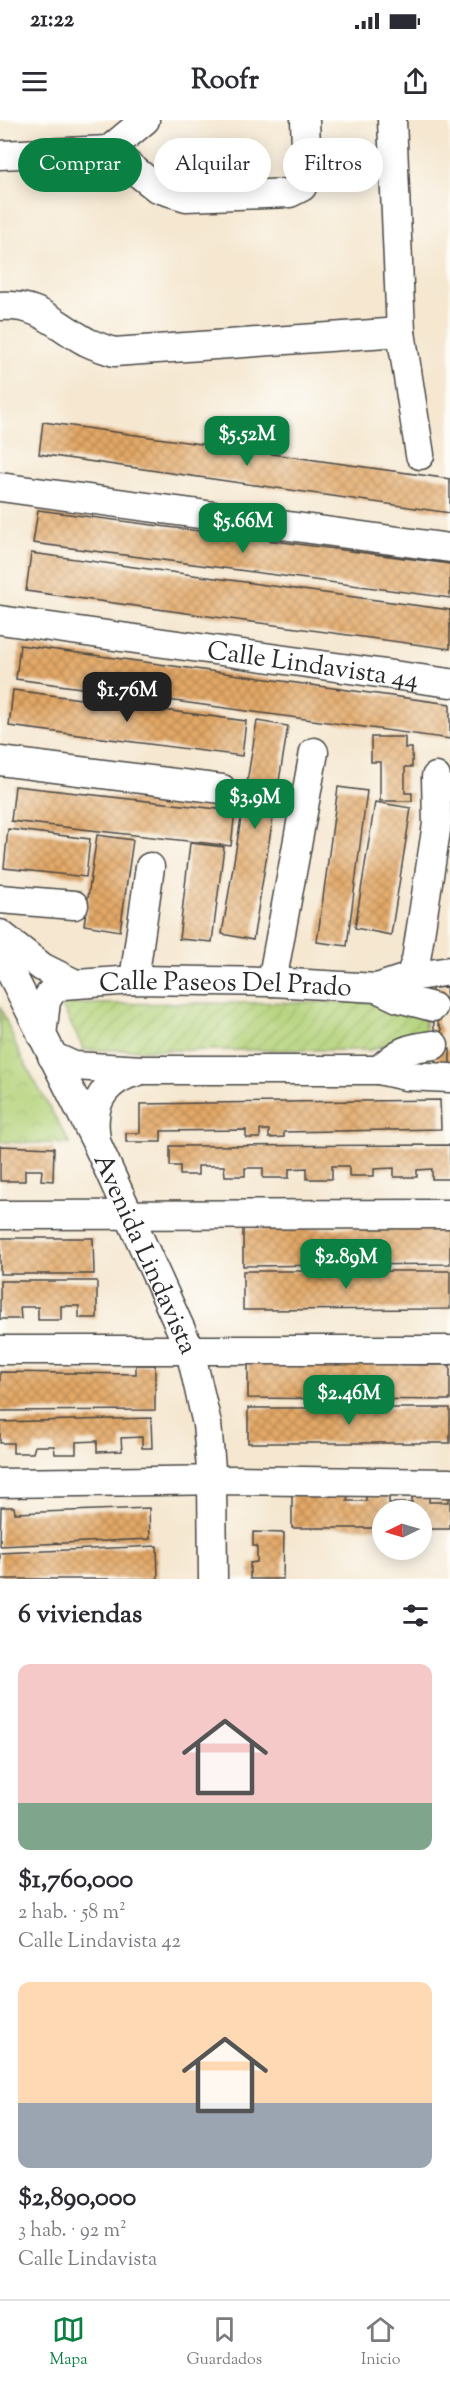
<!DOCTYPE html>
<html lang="es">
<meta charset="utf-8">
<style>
:root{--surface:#fff;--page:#f2f2f3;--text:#2b2b33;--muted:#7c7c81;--line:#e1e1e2;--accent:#0b8043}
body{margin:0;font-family:"Sorts Mill Goudy",serif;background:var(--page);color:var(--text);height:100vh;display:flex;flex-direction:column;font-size:22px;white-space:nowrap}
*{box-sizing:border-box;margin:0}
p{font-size:20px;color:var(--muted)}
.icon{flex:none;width:33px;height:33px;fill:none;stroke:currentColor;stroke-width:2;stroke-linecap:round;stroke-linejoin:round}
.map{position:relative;height:1459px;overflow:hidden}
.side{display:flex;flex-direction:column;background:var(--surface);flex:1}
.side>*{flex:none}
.banner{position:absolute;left:18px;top:18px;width:414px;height:54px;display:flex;gap:12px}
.needle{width:39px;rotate:265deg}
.fabs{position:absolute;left:372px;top:1380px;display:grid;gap:12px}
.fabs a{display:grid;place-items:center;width:60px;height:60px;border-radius:50%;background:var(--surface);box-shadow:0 3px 15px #0003;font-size:30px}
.price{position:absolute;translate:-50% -51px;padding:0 14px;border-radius:12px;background:var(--accent);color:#fff;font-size:20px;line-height:39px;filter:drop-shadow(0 2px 3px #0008)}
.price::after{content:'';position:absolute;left:50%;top:36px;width:18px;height:14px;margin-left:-9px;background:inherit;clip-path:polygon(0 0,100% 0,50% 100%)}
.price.selected{background:#222;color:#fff}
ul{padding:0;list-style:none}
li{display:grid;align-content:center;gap:12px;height:318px;padding:0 18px}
li span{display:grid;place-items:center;height:186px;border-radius:12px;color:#555}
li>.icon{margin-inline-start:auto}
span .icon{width:108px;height:108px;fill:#fffc;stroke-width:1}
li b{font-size:26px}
h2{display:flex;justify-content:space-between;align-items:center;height:72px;padding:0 18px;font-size:26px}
.chip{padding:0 21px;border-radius:27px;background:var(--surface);box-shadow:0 3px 15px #0003;font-size:21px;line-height:54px}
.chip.selected{background:var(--accent);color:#fff}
.status{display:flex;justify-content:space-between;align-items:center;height:42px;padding:0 30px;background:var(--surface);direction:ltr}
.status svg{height:16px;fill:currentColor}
header{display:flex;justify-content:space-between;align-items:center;height:78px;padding:0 18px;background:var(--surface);font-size:27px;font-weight:700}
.dock{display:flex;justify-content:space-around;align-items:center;height:84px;border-top:2px solid var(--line);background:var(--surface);font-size:16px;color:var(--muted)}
.dock a{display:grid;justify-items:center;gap:3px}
.dock .selected{color:var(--accent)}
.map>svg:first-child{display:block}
.park{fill:url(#park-crowns);stroke:#6f7e52;stroke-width:1.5}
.garden{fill:url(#garden-furrows);stroke:#6f7e52;stroke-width:1.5}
.building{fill:url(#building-cross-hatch)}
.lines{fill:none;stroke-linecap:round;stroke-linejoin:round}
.minor-casing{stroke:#494744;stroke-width:31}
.minor{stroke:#fff;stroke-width:28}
.labels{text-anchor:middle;stroke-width:5;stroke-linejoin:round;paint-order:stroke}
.street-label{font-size:26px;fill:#2b2b2b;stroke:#fdfcf7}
</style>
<div class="status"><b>21:22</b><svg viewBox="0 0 49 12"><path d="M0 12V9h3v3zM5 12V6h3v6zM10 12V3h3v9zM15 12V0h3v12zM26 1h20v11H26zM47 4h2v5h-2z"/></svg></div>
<header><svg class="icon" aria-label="menu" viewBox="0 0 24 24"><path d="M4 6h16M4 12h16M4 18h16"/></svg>Roofr<svg class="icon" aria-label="share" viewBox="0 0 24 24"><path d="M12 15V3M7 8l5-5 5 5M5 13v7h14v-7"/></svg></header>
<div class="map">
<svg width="450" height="1459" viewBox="0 0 450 1459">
<defs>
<pattern id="park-crowns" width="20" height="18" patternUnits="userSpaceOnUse" patternTransform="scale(1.5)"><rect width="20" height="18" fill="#b3d279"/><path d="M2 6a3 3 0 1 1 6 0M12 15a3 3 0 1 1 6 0" fill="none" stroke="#9ab469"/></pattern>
<pattern id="garden-furrows" width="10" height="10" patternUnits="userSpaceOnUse" patternTransform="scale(1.5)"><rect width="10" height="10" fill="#b3d279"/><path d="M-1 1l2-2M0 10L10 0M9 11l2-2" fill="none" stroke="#9ab469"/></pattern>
<pattern id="building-cross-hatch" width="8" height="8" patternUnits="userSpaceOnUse" patternTransform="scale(1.5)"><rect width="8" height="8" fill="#e3a866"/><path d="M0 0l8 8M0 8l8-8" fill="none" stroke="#b88954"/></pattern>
</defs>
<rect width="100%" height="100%" fill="#fdfcf7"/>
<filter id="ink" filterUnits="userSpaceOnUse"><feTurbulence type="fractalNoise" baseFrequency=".0167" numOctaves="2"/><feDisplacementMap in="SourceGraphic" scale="12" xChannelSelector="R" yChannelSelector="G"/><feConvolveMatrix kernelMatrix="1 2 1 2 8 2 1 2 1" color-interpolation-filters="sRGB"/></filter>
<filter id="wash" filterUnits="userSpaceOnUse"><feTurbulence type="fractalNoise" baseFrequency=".008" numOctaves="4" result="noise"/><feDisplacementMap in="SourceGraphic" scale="24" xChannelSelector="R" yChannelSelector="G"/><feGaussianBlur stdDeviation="1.35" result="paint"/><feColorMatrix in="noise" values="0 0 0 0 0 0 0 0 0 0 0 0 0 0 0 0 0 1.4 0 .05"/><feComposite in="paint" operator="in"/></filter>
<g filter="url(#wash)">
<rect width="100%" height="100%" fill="#f5e7d0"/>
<path class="park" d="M 0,886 L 20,935 L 70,1024 L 0,1022 Z"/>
<path class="garden" d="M 370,882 L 425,897 L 425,913 L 370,930 L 84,930 L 61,884 Z"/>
<g id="blocks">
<path class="building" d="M 43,302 L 450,359 L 450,393 L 39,334 Z
M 38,390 L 450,444 L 450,478 L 33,423 Z
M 31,433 L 450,490 L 450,529 L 26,471 Z
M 20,525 L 450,584 L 450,619 L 16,559 Z
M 13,570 L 246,601 L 242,636 L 9,606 Z
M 257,601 L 288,606 L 253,820 L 222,814 Z
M 371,617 L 405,617 L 405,628 L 412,628 L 412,647 L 405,647 L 405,673 L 412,673 L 412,681 L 380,681 L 380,642 L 371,642 Z
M 15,666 L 235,691 L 231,726 L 11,701 Z
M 338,667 L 367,671 L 347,826 L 317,822 Z
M 375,682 L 411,688 L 391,815 L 355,808 Z
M 8,709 L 90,719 L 86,757 L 4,748 Z
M 97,715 L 133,720 L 120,811 L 84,805 Z
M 190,723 L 224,727 L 212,822 L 179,819 Z
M 446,867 L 447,883 L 437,885 L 438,904 L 442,910 L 439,916 L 440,930 L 450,929 L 450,947 L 436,948 L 432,868 Z
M 440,980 L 441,1009 L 284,1012 L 284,1017 L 269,1018 L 269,1010 L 260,1010 L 260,1018 L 246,1018 L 246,1010 L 161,1011 L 161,1022 L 126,1022 L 126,1013 L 140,1013 L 140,984 Z
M 450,1025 L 450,1059 L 432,1059 L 432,1049 L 417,1050 L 417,1057 L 394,1057 L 394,1048 L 374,1049 L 374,1056 L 349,1056 L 349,1046 L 332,1046 L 332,1059 L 307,1059 L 307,1048 L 289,1049 L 289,1058 L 263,1058 L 263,1048 L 245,1048 L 245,1056 L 225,1056 L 224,1046 L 198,1046 L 198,1055 L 180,1055 L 180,1046 L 170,1046 L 170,1026 Z
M 0,1026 L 54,1028 L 53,1061 L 41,1060 L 42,1050 L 25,1050 L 25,1061 L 0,1061 Z
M 450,1107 L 450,1144 L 243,1146 L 243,1109 Z
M 0,1118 L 93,1118 L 94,1154 L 0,1154 Z
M 243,1151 L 450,1151 L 450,1189 L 243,1190 Z
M 0,1161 L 97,1161 L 97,1198 L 79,1198 L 79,1186 L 61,1186 L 61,1200 L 38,1200 L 38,1187 L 20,1187 L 21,1199 L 0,1199 Z
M 248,1243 L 450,1245 L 450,1280 L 248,1278 Z
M 136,1245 L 155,1245 L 155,1290 L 0,1291 L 0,1252 L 136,1254 Z
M 248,1288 L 450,1288 L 450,1323 L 248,1323 Z
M 151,1298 L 152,1328 L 142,1328 L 142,1317 L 121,1318 L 122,1331 L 97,1332 L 97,1321 L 76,1322 L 76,1334 L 55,1334 L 54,1326 L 35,1326 L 33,1333 L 13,1333 L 13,1323 L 0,1323 L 0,1302 Z
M 292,1375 L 348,1375 L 347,1381 L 366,1381 L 366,1376 L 389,1376 L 389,1383 L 412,1383 L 412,1376 L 429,1377 L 429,1382 L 448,1382 L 447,1376 L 450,1376 L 450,1409 L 422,1409 L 422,1390 L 382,1390 L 382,1408 L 292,1408 Z
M 1,1387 L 14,1387 L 15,1393 L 149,1388 L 150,1419 L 0,1426 Z
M 253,1412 L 284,1413 L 283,1459 L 250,1459 L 250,1443 L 257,1442 L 257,1426 L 253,1426 Z
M 157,1426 L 158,1459 L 0,1459 L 0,1433 Z"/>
</g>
</g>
<g filter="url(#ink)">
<use href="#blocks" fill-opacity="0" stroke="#494744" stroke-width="1.5"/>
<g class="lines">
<defs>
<g id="minor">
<path d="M 392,0 L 401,212 L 420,335"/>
<path d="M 109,30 L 157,68 L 186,77 L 290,73 L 302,67 L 307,54 L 305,0"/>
<path d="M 0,35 L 109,30 L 145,0"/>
<path d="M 0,186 C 42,184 53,204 87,222 C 95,226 105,229 114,232 L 401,212"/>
<path d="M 0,367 L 450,428"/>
<path id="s1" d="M 0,500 L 450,563"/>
<path d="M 0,641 L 222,669"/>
<path d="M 0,779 L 74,785"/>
<path d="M 0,814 L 42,847 L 74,863"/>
<path id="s2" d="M 0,831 L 97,1024 L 190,1230 L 207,1304 L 212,1360 L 213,1459"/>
<path d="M 410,857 L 416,840 L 437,704 L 436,657"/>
<path d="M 134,860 L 150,747"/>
<path d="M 272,862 L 314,632"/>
<path d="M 377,868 L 398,878 L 433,887"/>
<path id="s3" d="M 42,916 L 46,881 L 52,871 L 63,865 L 134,860 L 272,862 L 377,868 L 410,857 L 450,851"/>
<path d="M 52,936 L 74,946 L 142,950 L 379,950 L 406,956 L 450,958"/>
<path d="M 379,950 C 399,931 407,928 434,925"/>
<path d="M 96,1019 C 90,983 104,960 139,951"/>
<path d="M 0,1095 L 450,1094"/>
<path d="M 0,1230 L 450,1230"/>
<path d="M 0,1363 L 235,1360 L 450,1363"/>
</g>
</defs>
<use href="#minor" class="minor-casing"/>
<use href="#minor" class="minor"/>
</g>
</g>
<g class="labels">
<g class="street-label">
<text dy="9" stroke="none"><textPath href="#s1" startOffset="316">Calle Lindavista 44</textPath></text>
<text dy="9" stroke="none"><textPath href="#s3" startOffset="222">Calle Paseos Del Prado</textPath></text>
<text dy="9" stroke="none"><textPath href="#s2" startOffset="336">Avenida Lindavista</textPath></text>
</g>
</g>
</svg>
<div class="fabs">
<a><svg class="needle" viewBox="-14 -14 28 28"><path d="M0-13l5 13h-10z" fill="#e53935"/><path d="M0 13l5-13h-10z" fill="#7c7c81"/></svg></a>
</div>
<b class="price" style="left:247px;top:347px">$5.52M</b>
<b class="price" style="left:243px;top:434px">$5.66M</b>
<b class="price selected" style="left:127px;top:603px">$1.76M</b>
<b class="price" style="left:255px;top:710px">$3.9M</b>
<b class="price" style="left:346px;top:1170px">$2.89M</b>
<b class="price" style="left:349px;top:1306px">$2.46M</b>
<div class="banner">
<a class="chip selected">Comprar</a>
<a class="chip">Alquilar</a>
<a class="chip">Filtros</a>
</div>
</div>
<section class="side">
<h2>6 viviendas<svg class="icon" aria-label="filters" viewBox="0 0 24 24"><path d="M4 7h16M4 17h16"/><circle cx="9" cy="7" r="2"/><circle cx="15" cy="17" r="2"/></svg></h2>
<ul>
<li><span style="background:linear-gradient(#f6c9c9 75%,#7fa58c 0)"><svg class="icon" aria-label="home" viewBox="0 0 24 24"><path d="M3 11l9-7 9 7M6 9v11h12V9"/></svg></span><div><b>$1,760,000</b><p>2 hab. · 58 m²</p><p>Calle Lindavista 42</p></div></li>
<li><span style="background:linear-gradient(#ffd9b3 65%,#9aa5b1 0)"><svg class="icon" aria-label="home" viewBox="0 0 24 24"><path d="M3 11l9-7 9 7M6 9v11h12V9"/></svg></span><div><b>$2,890,000</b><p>3 hab. · 92 m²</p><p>Calle Lindavista</p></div></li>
</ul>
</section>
<nav class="dock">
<a class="selected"><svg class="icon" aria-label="map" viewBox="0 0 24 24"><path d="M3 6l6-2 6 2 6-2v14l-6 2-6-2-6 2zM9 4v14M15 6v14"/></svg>Mapa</a>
<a><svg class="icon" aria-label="saved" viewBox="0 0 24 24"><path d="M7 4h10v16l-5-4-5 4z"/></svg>Guardados</a>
<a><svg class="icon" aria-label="home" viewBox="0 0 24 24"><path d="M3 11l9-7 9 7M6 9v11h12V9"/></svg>Inicio</a>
</nav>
